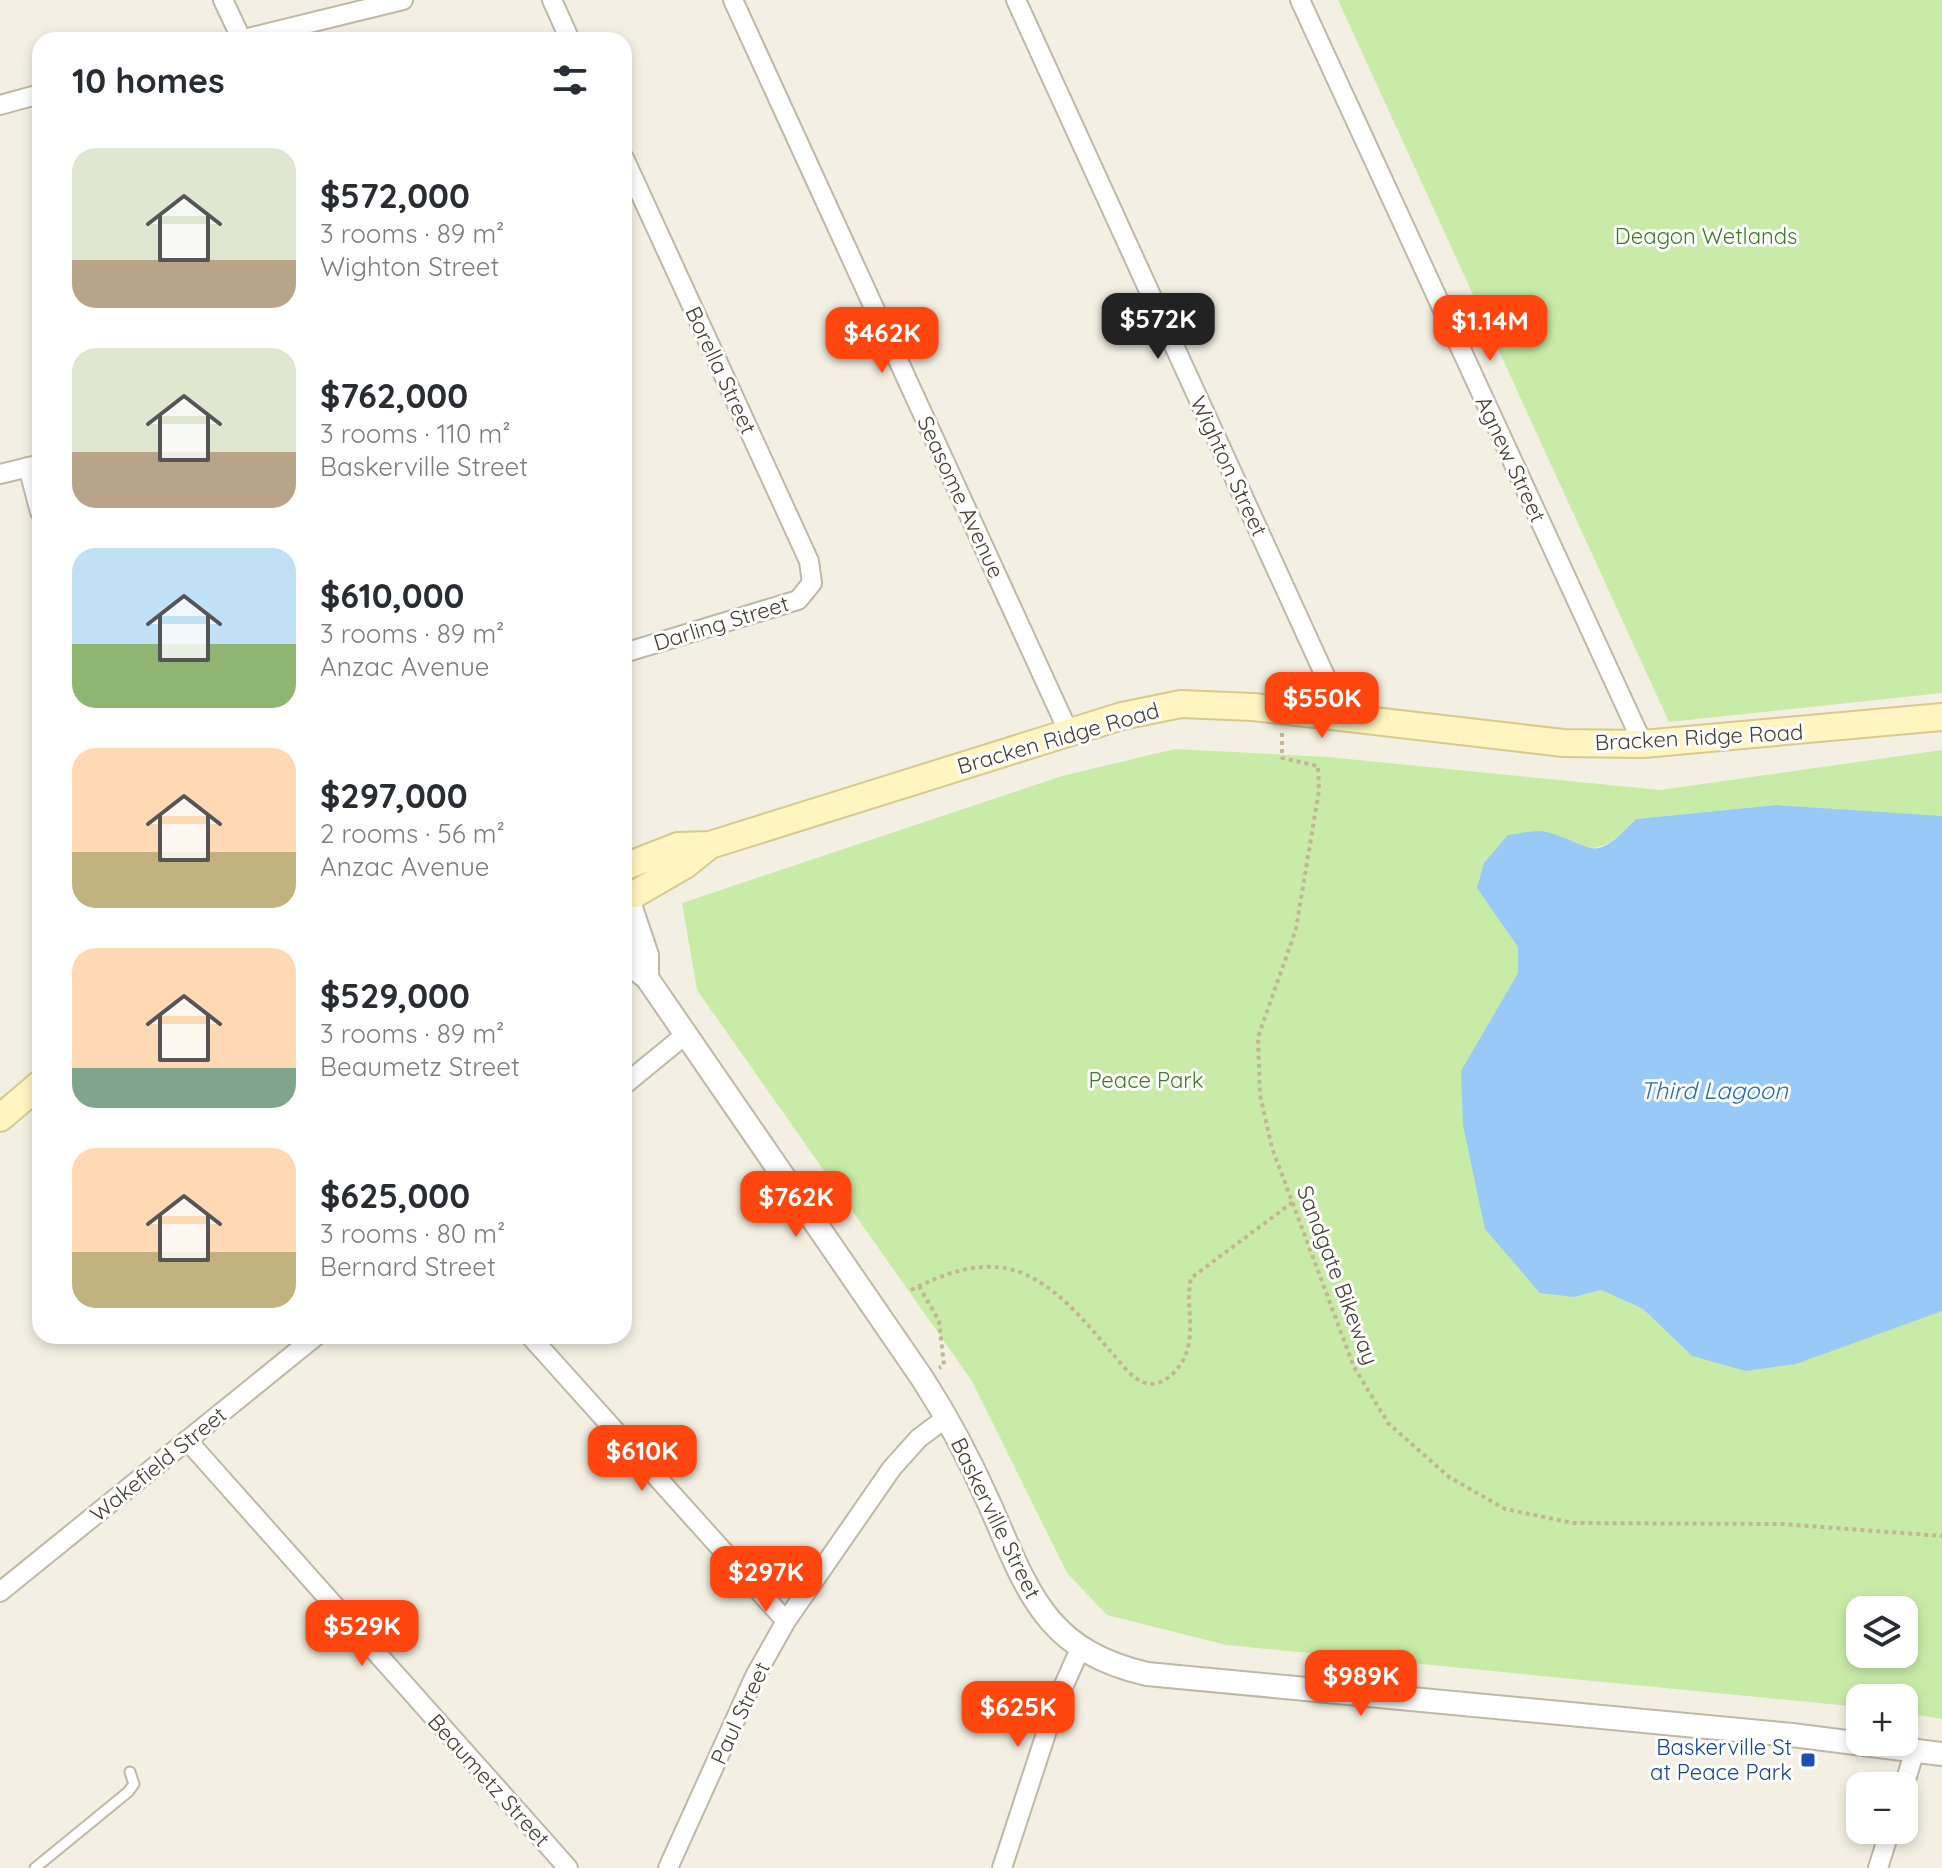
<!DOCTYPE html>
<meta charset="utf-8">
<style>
:root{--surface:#fff;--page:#f2f2f3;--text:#2b2b33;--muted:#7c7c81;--accent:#ff460e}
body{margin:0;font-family:Quicksand,sans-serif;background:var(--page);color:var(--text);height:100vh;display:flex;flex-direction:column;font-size:30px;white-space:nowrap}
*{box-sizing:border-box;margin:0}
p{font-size:26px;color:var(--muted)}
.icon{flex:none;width:44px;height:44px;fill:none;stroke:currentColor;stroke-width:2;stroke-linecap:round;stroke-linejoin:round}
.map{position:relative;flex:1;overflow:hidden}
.panel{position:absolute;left:32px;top:32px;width:600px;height:1312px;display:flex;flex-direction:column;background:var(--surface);border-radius:24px;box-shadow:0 4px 12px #0003}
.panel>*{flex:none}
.tools{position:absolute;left:1846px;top:1596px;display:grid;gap:16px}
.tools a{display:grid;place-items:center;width:72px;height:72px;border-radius:16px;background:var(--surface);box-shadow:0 4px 12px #0003;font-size:40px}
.price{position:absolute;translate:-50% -68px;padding:0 18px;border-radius:16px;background:var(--accent);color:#fff;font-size:26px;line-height:52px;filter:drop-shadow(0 2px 4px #0008)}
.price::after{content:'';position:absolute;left:50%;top:48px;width:24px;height:18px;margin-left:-12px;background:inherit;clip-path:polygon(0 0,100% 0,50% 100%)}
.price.active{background:#222;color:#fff}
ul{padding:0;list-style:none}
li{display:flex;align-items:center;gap:24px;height:200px;padding:0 40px}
li span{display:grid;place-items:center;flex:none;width:224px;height:160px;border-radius:24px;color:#555}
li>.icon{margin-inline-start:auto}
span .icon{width:96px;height:96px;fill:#fffc;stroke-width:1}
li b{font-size:34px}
h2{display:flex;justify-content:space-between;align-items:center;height:96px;padding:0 40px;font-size:34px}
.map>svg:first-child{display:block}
.green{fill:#c8eca7;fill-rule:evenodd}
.water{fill:#98c9f7}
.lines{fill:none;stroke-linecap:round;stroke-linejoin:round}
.service-casing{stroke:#bfb8a5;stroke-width:13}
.minor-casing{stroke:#bfb8a5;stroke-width:22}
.tertiary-casing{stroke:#bfb8a5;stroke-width:26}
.secondary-casing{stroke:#d8ca8e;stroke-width:30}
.path{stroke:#c3b695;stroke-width:4;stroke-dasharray:4 4;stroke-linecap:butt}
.service{stroke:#fff;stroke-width:9}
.minor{stroke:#fff;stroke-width:18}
.tertiary{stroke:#fff;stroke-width:22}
.secondary{stroke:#fff5c1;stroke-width:26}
.transit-dot{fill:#1a4fb4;stroke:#fff;stroke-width:3}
.labels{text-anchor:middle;stroke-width:6;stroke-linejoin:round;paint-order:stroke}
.park-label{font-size:22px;fill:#3c7c21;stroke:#fff}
.street-label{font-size:22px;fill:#464033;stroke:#fff}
.transit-label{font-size:22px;fill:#164399;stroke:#fff;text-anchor:end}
.water-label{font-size:24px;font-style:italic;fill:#226ebb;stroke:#fff}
</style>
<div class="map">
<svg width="1942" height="1868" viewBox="0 0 1942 1868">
<rect width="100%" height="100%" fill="#f3f0e3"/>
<path class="green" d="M 1338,0 L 1942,0 L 1942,693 L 1669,722 Z
M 1175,749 L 1328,757 L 1660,790 L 1942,750 L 1942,816 L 1936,818 L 1776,805 L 1636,819 C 1598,858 1592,853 1544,831 L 1478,888 L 1518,947 L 1518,973 L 1461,1072 L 1574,1297 L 1601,1290 L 1643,1309 L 1692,1356 L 1942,1311 L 1942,1719 L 1904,1713 L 1904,1698 L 1860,1698 L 1860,1707 L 1226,1645 L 1107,1615 L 1067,1573 L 972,1381 L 697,990 L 682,903 L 1062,776 ZM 1860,1610 L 1904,1610 L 1904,1654 L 1860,1654 Z"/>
<path class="water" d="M 1776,805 L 1942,816 L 1942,1311 L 1796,1364 L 1746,1371 L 1692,1356 L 1643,1309 L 1601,1290 L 1574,1297 L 1540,1293 L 1485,1229 L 1463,1125 L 1461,1071 L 1518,973 L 1518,947 L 1477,888 L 1484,863 L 1508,835 C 1520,834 1536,829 1547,832 C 1598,847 1591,865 1636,819 Z"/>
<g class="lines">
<defs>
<path id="service" d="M 35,1868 L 128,1792 L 134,1784 L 130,1772"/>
<path id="minor" d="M 223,0 L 242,40
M 552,0 L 570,40
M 733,0 L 1069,733
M 1016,0 L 1332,691 L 1331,716
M 1300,0 L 1643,744
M 240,40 L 403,0
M 0,105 L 40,94
M 624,158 L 809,561 L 812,583 L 798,600 L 624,653
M 28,467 L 40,512
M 0,474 L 37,465
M 624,1085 L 685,1035
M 530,1336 L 786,1621
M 187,1440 L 568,1868
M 0,1592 L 316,1336
M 1904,1786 L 1915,1750
M 668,1868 L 755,1676 L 786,1621 L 892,1468 L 919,1438 L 946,1418
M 1002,1868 L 1056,1703 L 1080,1649
M 1878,1868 L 1890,1830"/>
<path id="tertiary" d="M 630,905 L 647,955 L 647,978
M 624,952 L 632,966 L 647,978 L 922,1378 C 948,1418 970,1460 989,1503 C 1028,1591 1044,1650 1147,1674 L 1792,1735 L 1942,1754"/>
<path id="secondary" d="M 624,867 L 678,846 L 710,845 L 1122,716 L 1181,704 L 1253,707 L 1563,743 L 1643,744 L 1942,717
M 635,894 L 685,865 L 710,845
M 0,1118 L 40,1084"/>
</defs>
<use href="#service" class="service-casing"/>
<use href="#minor" class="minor-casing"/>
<use href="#tertiary" class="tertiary-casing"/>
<use href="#secondary" class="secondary-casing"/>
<path class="path" d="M 1282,733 L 1282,758 L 1318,766 L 1319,790 L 1296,929 L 1258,1037 L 1260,1095 L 1272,1148 L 1354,1367 L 1388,1423 L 1449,1477 L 1505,1509 L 1573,1523 L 1782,1524 L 1942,1536
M 919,1286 L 939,1321 L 944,1365 L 939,1368
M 911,1290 C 945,1273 984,1258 1022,1273 C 1060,1289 1086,1323 1112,1353 C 1121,1363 1130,1377 1143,1382 C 1160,1390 1179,1371 1185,1356 C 1196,1332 1185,1303 1191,1278 L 1293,1202"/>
<use href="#service" class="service"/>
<use href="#minor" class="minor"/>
<use href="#tertiary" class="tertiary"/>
<use href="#secondary" class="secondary"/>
</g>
<rect class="transit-dot" x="1800" y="1752" width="16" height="16" rx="4"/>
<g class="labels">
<g class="park-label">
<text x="1706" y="244">Deagon Wetlands</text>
<text x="1146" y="1088">Peace Park</text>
</g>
<g class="street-label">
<text transform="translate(721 370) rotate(65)" y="8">Borella Street</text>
<text transform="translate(1511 459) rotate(65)" y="8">Agnew Street</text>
<text transform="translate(1229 466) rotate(65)" y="8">Wighton Street</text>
<text transform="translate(961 497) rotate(65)" y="8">Seasome Avenue</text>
<text transform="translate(721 623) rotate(-17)" y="8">Darling Street</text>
<text transform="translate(1699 737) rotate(-3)" y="8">Bracken Ridge Road</text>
<text transform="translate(1058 738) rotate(-16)" y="8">Bracken Ridge Road</text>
<text transform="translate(1338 1275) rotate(69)" y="8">Sandgate Bikeway</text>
<text transform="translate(158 1464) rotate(-39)" y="8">Wakefield Street</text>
<text transform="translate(996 1518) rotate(64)" y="8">Baskerville Street</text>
<text transform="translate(740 1713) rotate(-65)" y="8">Paul Street</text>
<text transform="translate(489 1780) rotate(48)" y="8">Beaumetz Street</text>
</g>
<g class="transit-label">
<text x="1792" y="1755">Baskerville St<tspan x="1792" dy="25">at Peace Park</tspan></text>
</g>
<g class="water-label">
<text x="1714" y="1099">Third Lagoon</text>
</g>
</g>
</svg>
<div class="tools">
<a><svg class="icon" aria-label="layers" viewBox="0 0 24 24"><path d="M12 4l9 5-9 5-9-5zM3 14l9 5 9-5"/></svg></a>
<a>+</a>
<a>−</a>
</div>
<b class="price active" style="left:1158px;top:361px">$572K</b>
<b class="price" style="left:1490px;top:363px">$1.14M</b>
<b class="price" style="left:882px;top:375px">$462K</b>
<b class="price" style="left:1322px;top:740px">$550K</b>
<b class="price" style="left:796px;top:1239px">$762K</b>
<b class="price" style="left:642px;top:1493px">$610K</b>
<b class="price" style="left:766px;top:1614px">$297K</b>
<b class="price" style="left:362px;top:1668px">$529K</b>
<b class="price" style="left:1361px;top:1718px">$989K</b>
<b class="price" style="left:1018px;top:1749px">$625K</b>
<section class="panel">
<h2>10 homes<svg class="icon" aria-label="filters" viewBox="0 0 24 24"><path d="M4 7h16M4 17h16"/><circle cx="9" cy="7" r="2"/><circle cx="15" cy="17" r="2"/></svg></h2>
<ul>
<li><span style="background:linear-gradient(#dfe7d0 70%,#b9a48a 0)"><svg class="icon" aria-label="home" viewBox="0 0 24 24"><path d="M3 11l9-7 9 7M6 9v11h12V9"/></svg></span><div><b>$572,000</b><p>3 rooms · 89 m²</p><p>Wighton Street</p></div></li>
<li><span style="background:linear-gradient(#dfe7d0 65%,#b9a48a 0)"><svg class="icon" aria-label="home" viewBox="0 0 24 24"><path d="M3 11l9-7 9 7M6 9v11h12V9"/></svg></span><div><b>$762,000</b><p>3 rooms · 110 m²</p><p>Baskerville Street</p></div></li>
<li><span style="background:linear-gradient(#bfe0f5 60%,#8fb573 0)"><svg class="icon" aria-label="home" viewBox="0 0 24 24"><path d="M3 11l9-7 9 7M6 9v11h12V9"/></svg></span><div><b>$610,000</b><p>3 rooms · 89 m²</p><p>Anzac Avenue</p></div></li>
<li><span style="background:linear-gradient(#ffd9b3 65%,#c2b280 0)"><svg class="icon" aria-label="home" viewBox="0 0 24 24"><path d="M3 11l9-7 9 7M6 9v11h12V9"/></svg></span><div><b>$297,000</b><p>2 rooms · 56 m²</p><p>Anzac Avenue</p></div></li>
<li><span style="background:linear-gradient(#ffd9b3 75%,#7fa58c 0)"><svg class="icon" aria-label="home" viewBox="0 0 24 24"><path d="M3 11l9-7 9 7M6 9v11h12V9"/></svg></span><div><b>$529,000</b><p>3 rooms · 89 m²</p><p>Beaumetz Street</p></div></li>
<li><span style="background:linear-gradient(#ffd9b3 65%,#c2b280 0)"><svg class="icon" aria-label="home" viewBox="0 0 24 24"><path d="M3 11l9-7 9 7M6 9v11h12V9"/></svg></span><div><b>$625,000</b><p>3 rooms · 80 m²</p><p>Bernard Street</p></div></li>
</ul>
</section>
</div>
